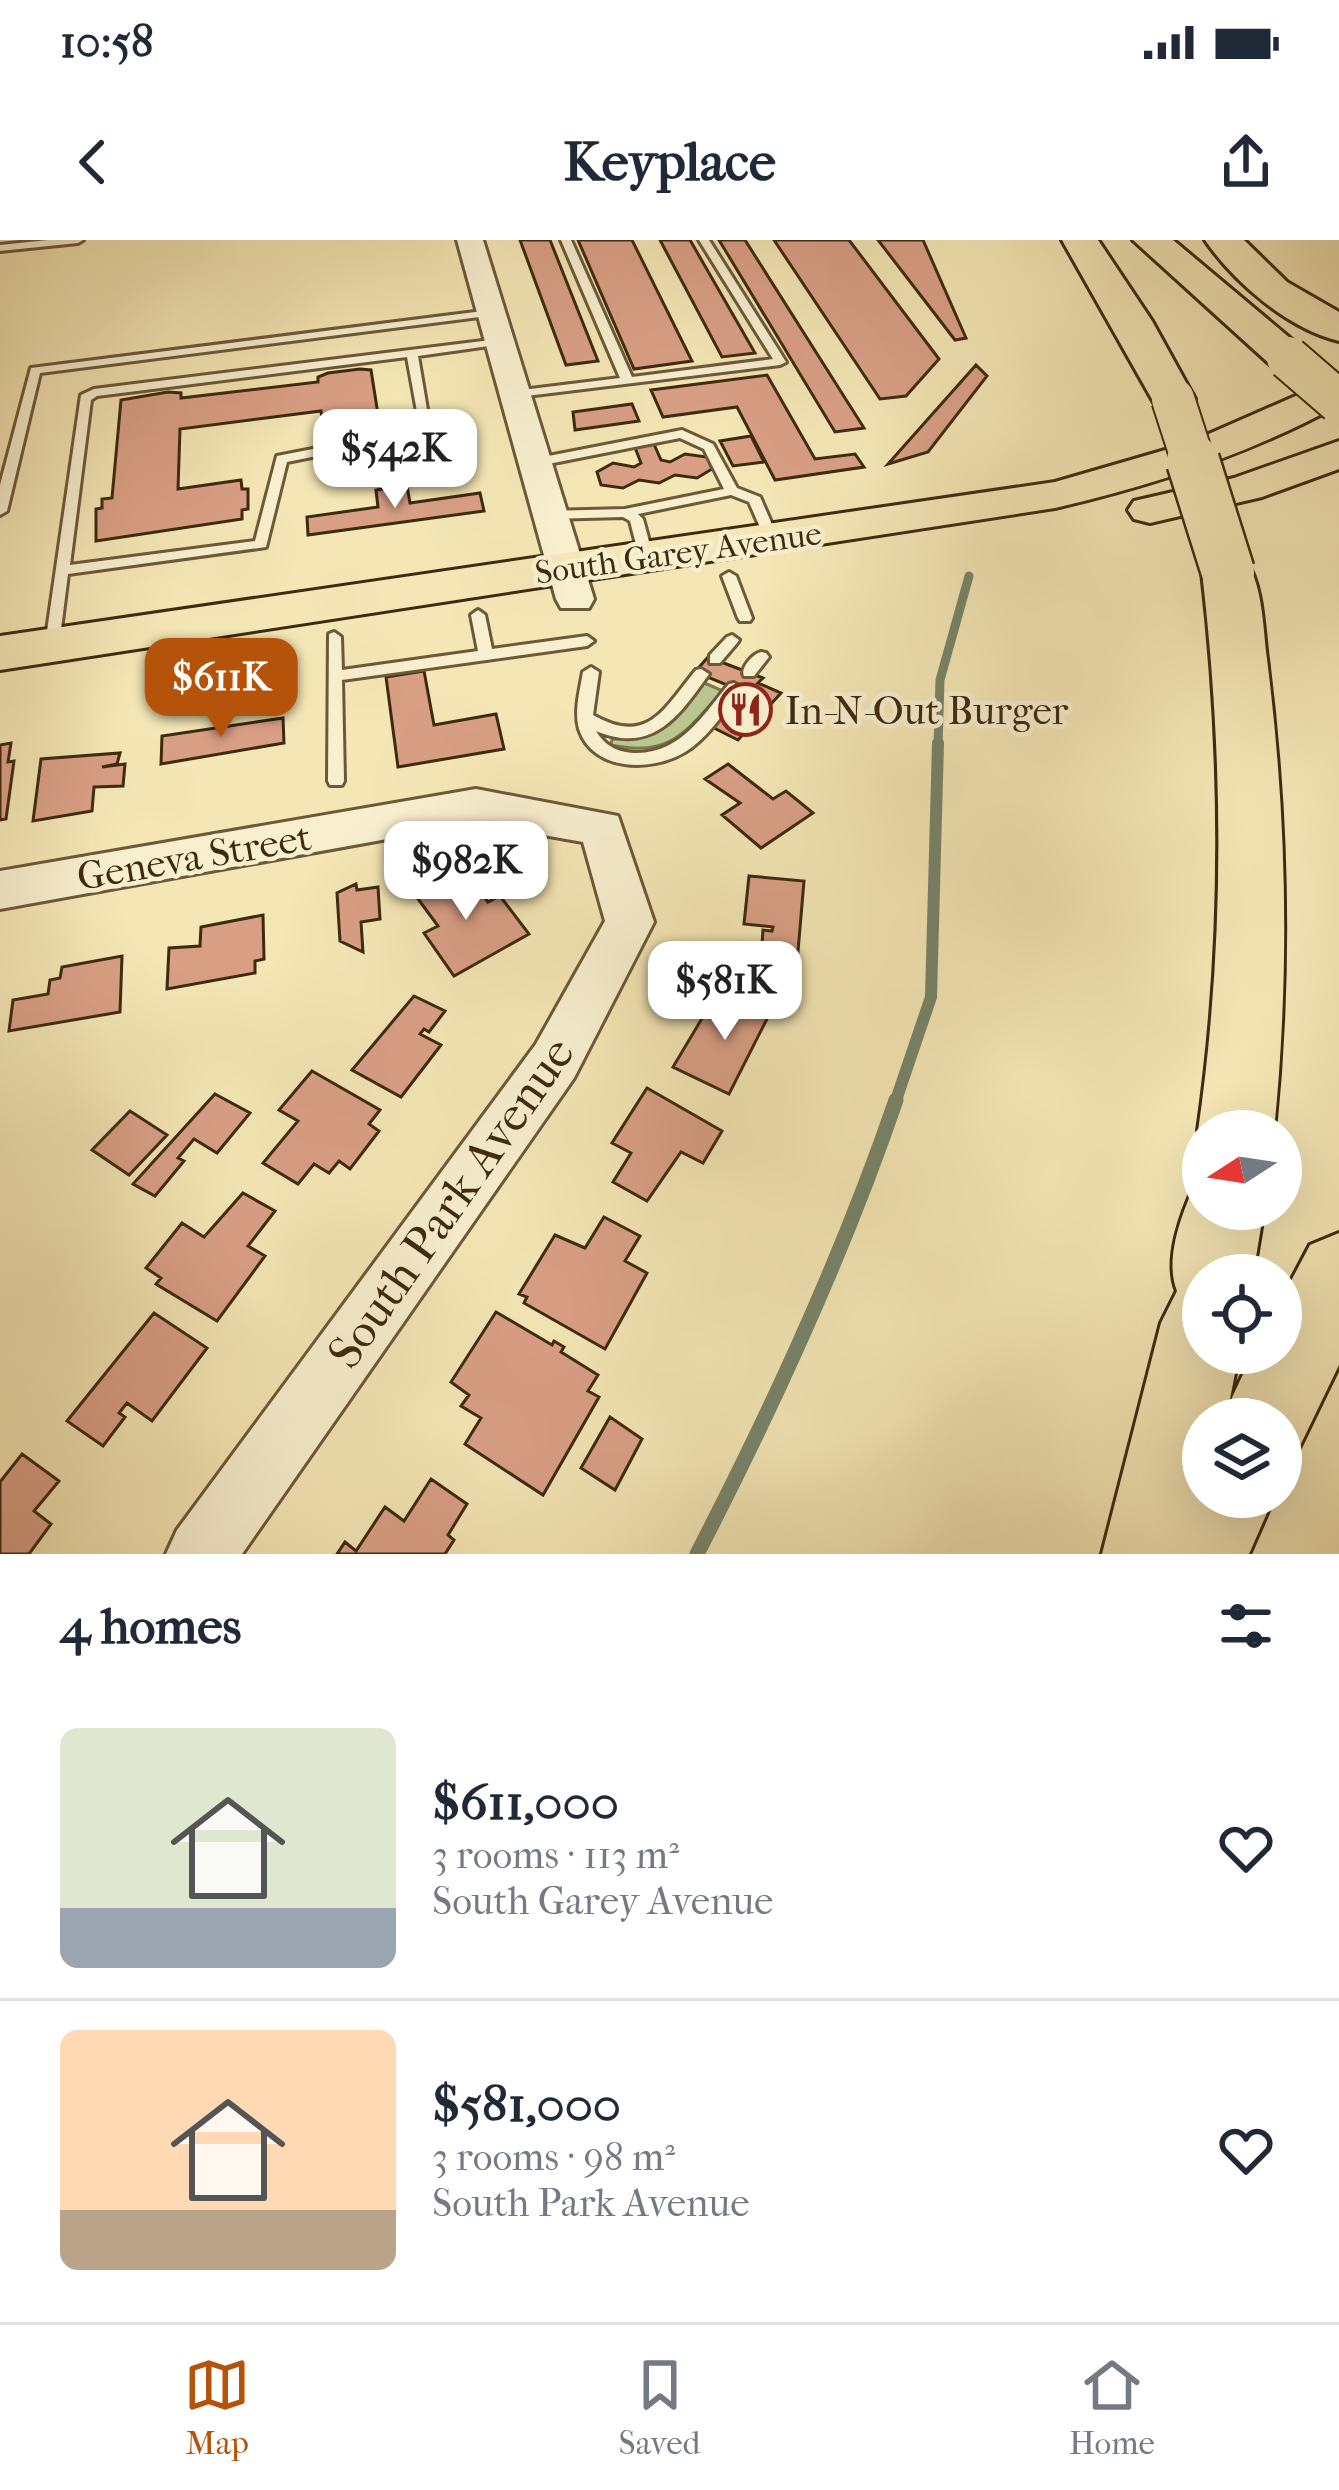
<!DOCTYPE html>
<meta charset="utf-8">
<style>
:root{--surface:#fff;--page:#f6f6f7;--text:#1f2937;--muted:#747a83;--line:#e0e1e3;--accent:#b45309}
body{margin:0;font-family:"IM FELL French Canon",serif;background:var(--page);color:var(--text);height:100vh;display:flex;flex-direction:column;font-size:45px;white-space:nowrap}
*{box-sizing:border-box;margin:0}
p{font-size:39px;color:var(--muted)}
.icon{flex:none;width:66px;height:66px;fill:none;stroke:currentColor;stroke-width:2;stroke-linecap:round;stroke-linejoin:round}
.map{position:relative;height:1314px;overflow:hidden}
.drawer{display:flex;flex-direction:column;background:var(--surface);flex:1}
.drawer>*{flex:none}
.needle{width:78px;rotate:258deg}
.buttons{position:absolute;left:1182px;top:870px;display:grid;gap:24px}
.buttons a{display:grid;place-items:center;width:120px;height:120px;border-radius:50%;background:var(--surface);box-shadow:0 12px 48px #0002;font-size:60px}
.price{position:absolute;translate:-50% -102px;padding:0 27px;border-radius:24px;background:#fff;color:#222;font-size:39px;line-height:78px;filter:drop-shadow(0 3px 6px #0008)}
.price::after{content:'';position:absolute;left:50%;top:72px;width:36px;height:27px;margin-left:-18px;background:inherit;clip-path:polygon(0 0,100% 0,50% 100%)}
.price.current{background:var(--accent);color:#fff}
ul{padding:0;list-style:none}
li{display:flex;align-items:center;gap:36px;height:300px;padding:0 60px}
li+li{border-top:3px solid var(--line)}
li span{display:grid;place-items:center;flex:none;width:336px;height:240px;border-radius:18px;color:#555}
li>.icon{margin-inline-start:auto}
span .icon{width:144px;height:144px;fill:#fffc;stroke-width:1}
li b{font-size:51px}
h2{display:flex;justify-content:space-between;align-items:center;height:144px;padding:0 60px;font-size:51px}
.status{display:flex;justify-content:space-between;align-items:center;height:84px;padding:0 60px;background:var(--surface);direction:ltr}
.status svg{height:33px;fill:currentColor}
header{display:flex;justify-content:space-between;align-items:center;height:156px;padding:0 60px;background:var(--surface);font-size:54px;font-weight:700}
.menu{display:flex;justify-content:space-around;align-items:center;height:168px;border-top:3px solid var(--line);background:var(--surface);font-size:33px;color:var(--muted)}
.menu a{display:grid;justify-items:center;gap:6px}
.menu .current{color:var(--accent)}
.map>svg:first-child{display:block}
.green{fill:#b9c68f;stroke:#7c784e;stroke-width:3}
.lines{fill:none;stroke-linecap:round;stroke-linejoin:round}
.stream-far2{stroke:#77846a;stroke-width:9}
.stream-far1{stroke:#77846a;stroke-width:12}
.stream{stroke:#77846a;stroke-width:15}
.building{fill:#d99f85;stroke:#3e2a0e;stroke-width:3}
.service-casing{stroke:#6c5938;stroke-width:6}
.tertiary-casing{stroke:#6c5938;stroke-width:6}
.primary-casing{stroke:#3e2a0e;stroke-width:6}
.motorway-casing{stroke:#3e2a0e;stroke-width:6}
.service{fill:#f8efcf;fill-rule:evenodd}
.tertiary{fill:#f8efcf;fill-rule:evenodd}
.primary{fill:#f4e6b5;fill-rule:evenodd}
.motorway{fill:#f4e6b5;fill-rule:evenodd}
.motorway-bridge-far1-casing{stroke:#3e2a0e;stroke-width:46;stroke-linecap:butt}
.motorway-bridge-casing{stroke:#3e2a0e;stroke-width:57;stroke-linecap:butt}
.motorway-bridge-far1{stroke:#f4e6b5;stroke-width:42}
.motorway-bridge{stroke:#f4e6b5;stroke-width:52}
.labels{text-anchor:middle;stroke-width:9;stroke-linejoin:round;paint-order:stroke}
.far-street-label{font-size:33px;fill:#3e2a0e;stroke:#f8efcf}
.poi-label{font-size:39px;fill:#3e2a0e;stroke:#f8efcf;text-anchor:start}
.street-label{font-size:39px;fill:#3e2a0e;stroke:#f8efcf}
.near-street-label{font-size:48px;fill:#3e2a0e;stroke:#f8efcf}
</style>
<div class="status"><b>10:58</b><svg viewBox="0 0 49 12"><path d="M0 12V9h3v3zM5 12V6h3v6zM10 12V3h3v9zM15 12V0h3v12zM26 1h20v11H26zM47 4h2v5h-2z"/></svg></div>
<header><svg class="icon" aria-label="back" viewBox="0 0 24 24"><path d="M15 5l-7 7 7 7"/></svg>Keyplace<svg class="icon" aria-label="share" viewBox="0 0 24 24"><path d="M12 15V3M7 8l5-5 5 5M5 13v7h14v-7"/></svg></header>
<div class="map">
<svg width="1339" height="1314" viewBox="0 0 1339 1314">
<rect width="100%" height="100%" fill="#f4e6b5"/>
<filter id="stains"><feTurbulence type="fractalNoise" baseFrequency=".00167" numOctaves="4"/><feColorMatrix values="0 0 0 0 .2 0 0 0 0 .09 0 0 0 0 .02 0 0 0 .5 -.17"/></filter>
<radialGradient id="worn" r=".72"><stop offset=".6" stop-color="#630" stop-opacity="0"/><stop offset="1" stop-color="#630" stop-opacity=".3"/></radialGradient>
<path class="green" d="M 700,441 L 723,451 C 686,491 671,518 611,505 L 612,499 C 661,500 671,477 700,441 Z"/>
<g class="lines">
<path class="stream-far2" d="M 938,506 L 940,440 L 969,336"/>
<path class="stream-far1" d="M 895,863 L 931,757 L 938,503"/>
<path class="stream" d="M 697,1314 C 772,1169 843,1015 896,860"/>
</g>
<path class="building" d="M 520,0 L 550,0 L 598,121 L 566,125 Z
M 578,0 L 632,0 L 692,121 L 634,129 Z
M 660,0 L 690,0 L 755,113 L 722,117 Z
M 719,0 L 745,0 L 864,188 L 835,192 Z
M 774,0 L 849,0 L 939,119 L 906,156 L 880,159 Z
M 878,0 L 923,0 L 966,98 L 955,100 Z
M 976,125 L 987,136 L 928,212 L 888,224 Z
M 360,129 L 371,130 L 380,187 L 370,191 L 324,194 L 321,171 L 180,189 L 178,249 L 241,240 L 242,249 L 248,249 L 248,269 L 242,270 L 242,279 L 96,301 L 96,269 L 102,268 L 102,259 L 112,258 L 121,160 L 168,152 L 181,153 L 181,158 L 318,142 L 318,137 L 328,133 Z
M 767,135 L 815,219 L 855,214 L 864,227 L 775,240 L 737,167 L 663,177 L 651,150 Z
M 632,164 L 639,181 L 575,190 L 573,172 Z
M 751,196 L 764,222 L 733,226 L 720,201 Z
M 653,202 L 661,220 L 670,222 L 685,214 L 707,217 L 712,229 L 697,238 L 675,235 L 659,243 L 639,240 L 623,248 L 601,245 L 597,232 L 613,223 L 634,227 L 641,223 L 634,205 Z
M 407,246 L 410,263 L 480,253 L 484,271 L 308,295 L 307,277 L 378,267 L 376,250 Z
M 708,417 L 763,438 L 758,443 L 781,453 L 738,500 L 712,487 L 742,451 L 695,432 Z
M 424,431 L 434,485 L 496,474 L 504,509 L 398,527 L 386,437 Z
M 283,478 L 284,503 L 161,524 L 162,496 Z
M 11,503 L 8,522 L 14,521 L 6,579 L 0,580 L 0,505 Z
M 120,513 L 117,524 L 102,527 L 125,524 L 123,546 L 94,547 L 92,571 L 33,581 L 41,519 Z
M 728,524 L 773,559 L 786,551 L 813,573 L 761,608 L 722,575 L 740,563 L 705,539 Z
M 442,631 L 463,658 L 479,650 L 488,662 L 500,656 L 529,694 L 454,736 L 424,693 L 438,686 L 410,648 Z
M 749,636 L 804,641 L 797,723 L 761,719 L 763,690 L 772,691 L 773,687 L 744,684 Z
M 356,644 L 357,650 L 378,647 L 380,679 L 361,682 L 363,712 L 340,701 L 337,653 Z
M 263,675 L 264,719 L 255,721 L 255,733 L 167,749 L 169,708 L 200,706 L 201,687 Z
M 122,716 L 120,772 L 9,791 L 13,760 L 48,754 L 50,740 L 60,738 L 62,727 Z
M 741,750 L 774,765 L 729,854 L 673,827 L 704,775 L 722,783 Z
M 414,756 L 445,771 L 429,792 L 424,789 L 420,794 L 441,805 L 401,857 L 352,830 Z
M 312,831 L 380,870 L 369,884 L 379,891 L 350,929 L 339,921 L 329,933 L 314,924 L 298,944 L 263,923 L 298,881 L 279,870 Z
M 647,848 L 722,891 L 703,923 L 681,912 L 647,961 L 613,942 L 631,913 L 612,903 Z
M 215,854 L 250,873 L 217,913 L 194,899 L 178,918 L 184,921 L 155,956 L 133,944 Z
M 130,871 L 167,895 L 129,935 L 92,910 Z
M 243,953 L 275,971 L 248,1006 L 265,1016 L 217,1081 L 156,1044 L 161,1038 L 146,1028 L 182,983 L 204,997 Z
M 604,977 L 640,996 L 625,1021 L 647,1033 L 605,1109 L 524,1063 L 527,1057 L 519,1054 L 555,995 L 585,1008 Z
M 496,1072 L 552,1105 L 554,1101 L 564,1107 L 561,1112 L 598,1135 L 588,1151 L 599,1157 L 543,1255 L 465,1204 L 481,1178 L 461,1166 L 469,1155 L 451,1142 Z
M 154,1073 L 207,1108 L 152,1181 L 127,1163 L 119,1173 L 125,1177 L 103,1206 L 67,1181 Z
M 610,1177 L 642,1199 L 615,1250 L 581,1228 Z
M 22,1214 L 59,1241 L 34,1271 L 51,1284 L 29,1314 L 0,1314 L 0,1242 Z
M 431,1239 L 467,1264 L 448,1295 L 454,1300 L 445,1314 L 337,1314 L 345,1302 L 356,1311 L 385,1267 L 404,1281 Z"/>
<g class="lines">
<defs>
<path id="service" d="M 48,0 L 83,0 L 78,3 L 0,11 L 0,5 Z
M 561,0 L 571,0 L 632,137 L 773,119 L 699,0 L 709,0 L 786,122 L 780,125 L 510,158 L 508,155 L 514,151 L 620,138 Z
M 491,70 L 496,73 L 495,75 L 40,133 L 7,271 L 0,275 L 0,245 L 31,128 Z
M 499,99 L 503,100 L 503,104 L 418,116 L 431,193 L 287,222 L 266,307 L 68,334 L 59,405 L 52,410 L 47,409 L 45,405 L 81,155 L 94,149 ZM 407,117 L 420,188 L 277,216 L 255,301 L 70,325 L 91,160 L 97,156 Z
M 682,190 L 713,204 L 737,248 L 760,257 L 778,298 L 776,301 L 766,301 L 749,262 L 731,255 L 638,274 L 643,279 L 653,316 L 646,320 L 639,316 L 630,281 L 623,277 L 548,279 L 541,275 L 548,271 L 625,269 L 724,249 L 704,209 L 680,198 L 533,227 L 527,223 L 533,219 Z
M 729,332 L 736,336 L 752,378 L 750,381 L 740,381 L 738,378 L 722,336 Z
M 478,370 L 485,375 L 492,409 L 587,396 L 594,401 L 587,406 L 342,440 L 344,541 L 342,545 L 330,545 L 328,541 L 329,394 L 334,392 L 341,397 L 342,430 L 478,411 L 471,375 Z
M 732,395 L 739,400 L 737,403 L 720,423 L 710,423 L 710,415 L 727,397 Z
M 761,412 L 766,413 L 769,417 L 754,436 L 744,436 C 740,428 753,414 761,412 Z
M 591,427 L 599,432 L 593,475 C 648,506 663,470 696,430 L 701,429 L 709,434 C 679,476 653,515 596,491 C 606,507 619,513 637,513 C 682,512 703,475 729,444 L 734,443 L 742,448 C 726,470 708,498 685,512 C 652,532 593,532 579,489 C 574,471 580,450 583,432 Z"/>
<path id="tertiary" d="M 457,0 L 483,0 L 594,359 L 589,368 L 561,368 L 556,359 Z
M 476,549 L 618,576 L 654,682 L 574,838 L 242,1314 L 166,1314 L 177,1290 L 536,804 L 605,681 L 583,602 L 476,583 L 0,669 L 0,631 Z"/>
<path id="primary" d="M 1339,137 L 1339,165 C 1249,214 1155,245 1055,268 L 0,430 L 0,396 L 1055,242 L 1186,204 Z
M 1339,201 L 1339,229 L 1262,257 L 1150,283 L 1134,279 L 1128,270 L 1134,261 L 1234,238 Z"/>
<path id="motorway" d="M 1062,0 L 1098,0 L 1152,81 L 1195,159 L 1189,168 L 1173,172 L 1157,168 Z
M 1133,0 L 1173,0 L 1303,109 L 1309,118 L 1303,127 L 1288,131 L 1273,127 Z
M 1205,0 L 1244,0 L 1287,42 L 1339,72 L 1339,101 C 1288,89 1234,42 1205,0 Z
M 1228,316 L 1246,321 C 1263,346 1263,389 1267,419 C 1287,577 1290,733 1274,891 L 1203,891 L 1203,903 L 1198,891 C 1225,704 1224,520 1202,332 L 1210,321 Z
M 1203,939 L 1203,969 L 1264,969 L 1253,1035 L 1203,1035 L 1203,1113 L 1239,1113 L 1229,1164 L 1253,1113 L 1281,1113 L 1281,1060 L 1310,1005 L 1339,993 L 1339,1125 L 1298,1210 L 1281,1218 L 1281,1179 L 1203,1179 L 1203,1257 L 1274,1257 L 1249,1314 L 1102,1314 L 1161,1083 L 1177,1051 C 1164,1019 1182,973 1196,942 Z"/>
</defs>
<use href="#service" class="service-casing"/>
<use href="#tertiary" class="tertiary-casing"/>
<use href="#primary" class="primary-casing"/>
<use href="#motorway" class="motorway-casing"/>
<use href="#service" class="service"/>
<use href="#tertiary" class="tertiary"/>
<use href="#primary" class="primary"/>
<use href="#motorway" class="motorway"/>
<defs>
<path id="motorway-bridge-far1" d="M 1288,118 L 1339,162
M 1173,159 L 1194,224"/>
<path id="motorway-bridge" d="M 1193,221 L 1228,332"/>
</defs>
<use href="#motorway-bridge-far1" class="motorway-bridge-far1-casing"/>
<use href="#motorway-bridge" class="motorway-bridge-casing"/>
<use href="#motorway-bridge-far1" class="motorway-bridge-far1"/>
<use href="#motorway-bridge" class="motorway-bridge"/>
</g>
<defs>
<symbol id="restaurant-ring" viewBox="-11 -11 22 22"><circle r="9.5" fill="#f8efcf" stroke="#8f2418" stroke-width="1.5"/><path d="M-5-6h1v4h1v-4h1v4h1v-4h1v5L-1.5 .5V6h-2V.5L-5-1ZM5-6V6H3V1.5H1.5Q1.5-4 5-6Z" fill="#8f2418"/></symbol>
</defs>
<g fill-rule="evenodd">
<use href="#restaurant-ring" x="716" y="440" width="59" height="59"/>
</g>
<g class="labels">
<g class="far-street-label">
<text transform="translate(678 312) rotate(-8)" y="12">South Garey Avenue</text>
</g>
<g class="poi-label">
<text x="785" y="484">In-N-Out Burger</text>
</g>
<g class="street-label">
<text transform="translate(194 616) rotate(-10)" y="14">Geneva Street</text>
</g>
<g class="near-street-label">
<text transform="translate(450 962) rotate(-55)" y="17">South Park Avenue</text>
</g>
</g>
<rect width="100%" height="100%" filter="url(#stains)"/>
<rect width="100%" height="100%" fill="url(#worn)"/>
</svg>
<div class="buttons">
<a><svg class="needle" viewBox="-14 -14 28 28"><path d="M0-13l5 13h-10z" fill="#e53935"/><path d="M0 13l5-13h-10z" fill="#747a83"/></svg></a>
<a><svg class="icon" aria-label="locate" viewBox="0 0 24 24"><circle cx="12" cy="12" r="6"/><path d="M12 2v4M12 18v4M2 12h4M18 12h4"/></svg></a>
<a><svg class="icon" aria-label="layers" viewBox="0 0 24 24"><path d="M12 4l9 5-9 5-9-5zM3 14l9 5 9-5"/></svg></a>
</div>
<b class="price" style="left:395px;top:271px">$542K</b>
<b class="price current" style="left:221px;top:500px">$611K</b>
<b class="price" style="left:466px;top:683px">$982K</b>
<b class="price" style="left:725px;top:803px">$581K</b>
</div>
<section class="drawer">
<h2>4 homes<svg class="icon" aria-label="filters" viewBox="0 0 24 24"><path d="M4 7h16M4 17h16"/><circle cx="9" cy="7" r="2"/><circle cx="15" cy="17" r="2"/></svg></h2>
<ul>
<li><span style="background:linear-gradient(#dfe7d0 75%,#9aa5b1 0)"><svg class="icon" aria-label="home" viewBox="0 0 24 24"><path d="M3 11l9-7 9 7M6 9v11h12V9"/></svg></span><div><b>$611,000</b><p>3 rooms · 113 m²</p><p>South Garey Avenue</p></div><svg class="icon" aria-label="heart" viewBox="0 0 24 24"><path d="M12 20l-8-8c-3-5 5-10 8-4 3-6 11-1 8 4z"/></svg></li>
<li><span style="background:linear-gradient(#ffd9b3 75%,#b9a48a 0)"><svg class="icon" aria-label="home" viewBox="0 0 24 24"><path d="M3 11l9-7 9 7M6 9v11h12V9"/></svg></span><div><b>$581,000</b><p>3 rooms · 98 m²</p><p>South Park Avenue</p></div><svg class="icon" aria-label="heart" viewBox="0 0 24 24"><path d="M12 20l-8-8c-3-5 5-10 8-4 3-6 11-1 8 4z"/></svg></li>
</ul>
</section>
<nav class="menu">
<a class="current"><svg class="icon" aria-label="map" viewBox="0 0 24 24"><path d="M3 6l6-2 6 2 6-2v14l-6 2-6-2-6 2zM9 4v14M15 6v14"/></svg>Map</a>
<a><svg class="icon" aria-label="saved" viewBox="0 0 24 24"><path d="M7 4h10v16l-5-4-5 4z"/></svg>Saved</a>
<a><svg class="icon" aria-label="home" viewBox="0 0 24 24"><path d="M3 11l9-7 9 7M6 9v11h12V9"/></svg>Home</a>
</nav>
